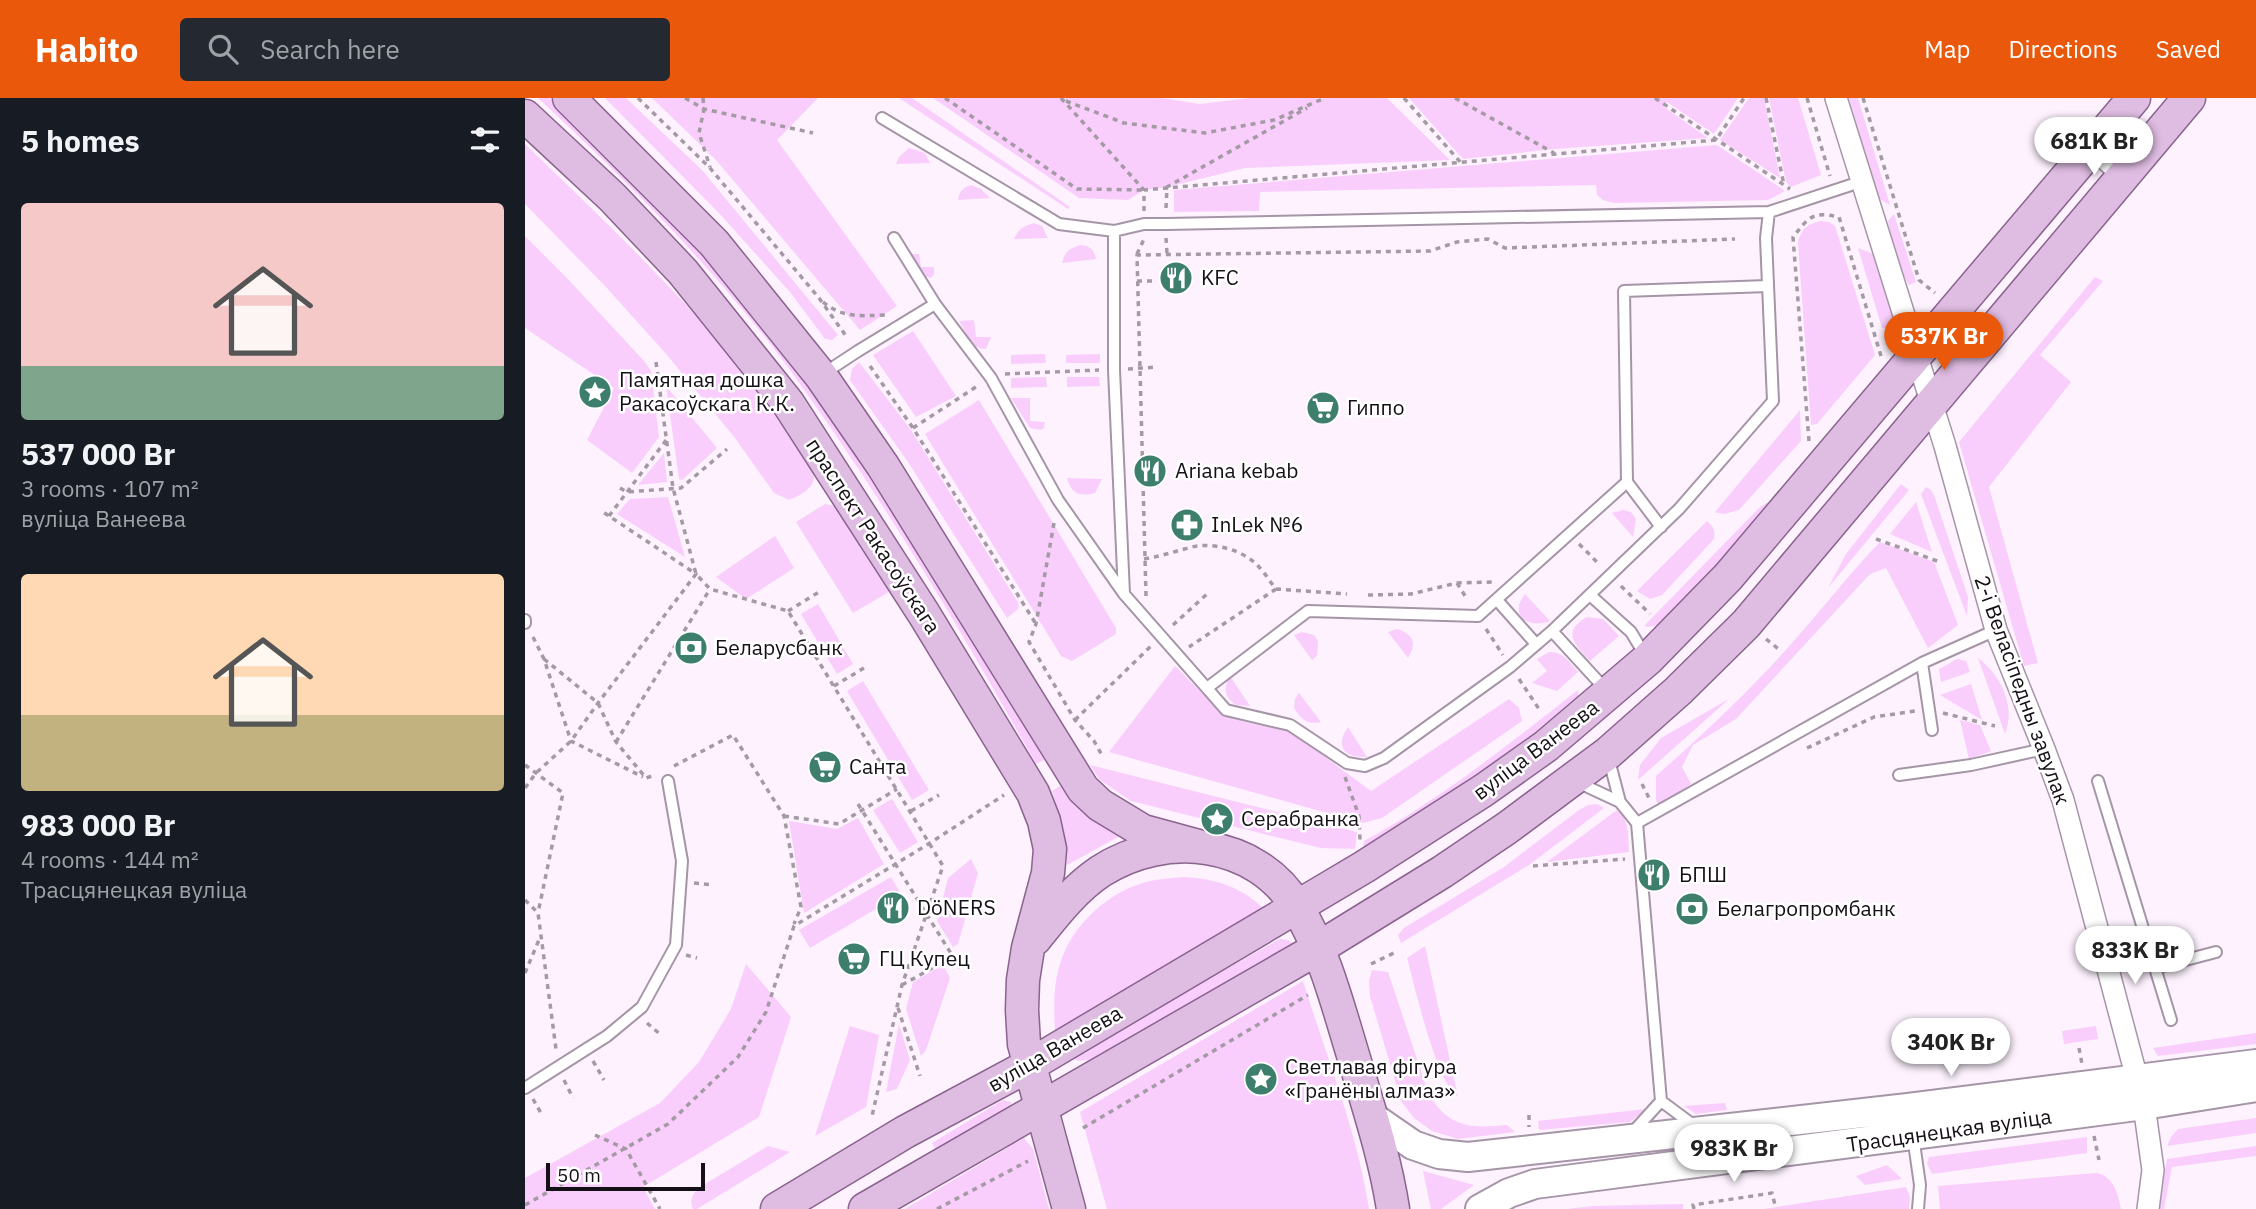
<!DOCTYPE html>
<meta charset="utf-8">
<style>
:root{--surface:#171b24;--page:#242831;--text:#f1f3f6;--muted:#9ea1a6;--accent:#ea580c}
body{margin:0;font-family:"IBM Plex Sans",sans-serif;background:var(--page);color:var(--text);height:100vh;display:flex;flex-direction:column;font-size:26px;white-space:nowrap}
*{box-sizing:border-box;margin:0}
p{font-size:23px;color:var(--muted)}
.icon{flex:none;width:38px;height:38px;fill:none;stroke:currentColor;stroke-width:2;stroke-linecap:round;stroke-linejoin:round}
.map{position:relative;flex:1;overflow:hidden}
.drawer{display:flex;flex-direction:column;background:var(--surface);width:525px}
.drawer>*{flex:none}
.scale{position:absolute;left:21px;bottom:18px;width:159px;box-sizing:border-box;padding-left:7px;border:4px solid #150f16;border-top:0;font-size:19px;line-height:24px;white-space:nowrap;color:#150f16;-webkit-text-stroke:5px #fff;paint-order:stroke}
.price{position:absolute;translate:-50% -60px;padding:0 16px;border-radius:24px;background:#fff;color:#222;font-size:23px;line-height:46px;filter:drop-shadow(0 2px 4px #0008)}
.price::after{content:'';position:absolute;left:50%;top:42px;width:21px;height:16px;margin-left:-10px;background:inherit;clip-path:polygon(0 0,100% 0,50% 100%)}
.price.on{background:var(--accent);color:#fff}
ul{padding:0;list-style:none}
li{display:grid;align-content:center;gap:14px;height:371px;padding:0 21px}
li span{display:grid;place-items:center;height:217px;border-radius:7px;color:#555}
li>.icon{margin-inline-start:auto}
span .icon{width:126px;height:126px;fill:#fffc;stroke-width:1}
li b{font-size:30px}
h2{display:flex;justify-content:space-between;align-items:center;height:84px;padding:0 21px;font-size:30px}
header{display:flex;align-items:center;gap:42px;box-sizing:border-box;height:98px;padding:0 35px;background:var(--accent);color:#fff}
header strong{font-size:33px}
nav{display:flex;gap:38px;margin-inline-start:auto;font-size:24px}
.search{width:490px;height:63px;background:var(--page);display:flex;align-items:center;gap:18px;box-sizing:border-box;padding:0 24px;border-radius:7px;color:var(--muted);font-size:26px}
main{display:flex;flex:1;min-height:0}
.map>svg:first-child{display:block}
.green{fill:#f9cefc}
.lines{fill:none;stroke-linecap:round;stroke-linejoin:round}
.service-casing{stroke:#a595a7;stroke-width:14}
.minor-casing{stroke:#a595a7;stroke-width:24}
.secondary-casing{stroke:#a595a7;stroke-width:32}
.primary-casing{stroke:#8a638e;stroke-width:35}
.path{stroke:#a39aa4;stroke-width:3.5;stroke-dasharray:5 5;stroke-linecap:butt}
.service{stroke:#fff;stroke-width:10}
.minor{stroke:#fff;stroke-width:21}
.secondary{stroke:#fff;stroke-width:28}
.primary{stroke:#dfbce2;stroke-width:32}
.labels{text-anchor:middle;stroke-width:5;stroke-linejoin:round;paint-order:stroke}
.poi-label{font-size:21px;fill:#150f16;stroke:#fff;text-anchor:start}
.street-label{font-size:21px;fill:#150f16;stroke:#fff}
</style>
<header>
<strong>Habito</strong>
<div class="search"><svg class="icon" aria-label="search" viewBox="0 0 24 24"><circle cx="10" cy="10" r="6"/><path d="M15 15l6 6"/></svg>Search here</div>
<nav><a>Map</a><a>Directions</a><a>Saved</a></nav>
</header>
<main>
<section class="drawer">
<h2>5 homes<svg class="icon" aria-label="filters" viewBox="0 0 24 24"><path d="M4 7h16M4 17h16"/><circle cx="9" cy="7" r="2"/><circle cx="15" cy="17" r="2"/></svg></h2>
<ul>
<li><span style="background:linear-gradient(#f6c9c9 75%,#7fa58c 0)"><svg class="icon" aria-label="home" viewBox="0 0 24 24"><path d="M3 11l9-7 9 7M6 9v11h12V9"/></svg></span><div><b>537 000 Br</b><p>3 rooms · 107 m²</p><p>вуліца Ванеева</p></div></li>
<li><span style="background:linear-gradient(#ffd9b3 65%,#c2b280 0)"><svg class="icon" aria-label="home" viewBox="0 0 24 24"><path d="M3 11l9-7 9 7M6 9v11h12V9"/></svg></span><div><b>983 000 Br</b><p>4 rooms · 144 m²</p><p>Трасцянецкая вуліца</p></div></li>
</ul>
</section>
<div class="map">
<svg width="1731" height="1111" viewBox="0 0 1731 1111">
<rect width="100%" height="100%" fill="#fdf2fe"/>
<path class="green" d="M 13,0 L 24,0 L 77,49 L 172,144 L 296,299 L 449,540 L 519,662 L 511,666 C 448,553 383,443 310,336 C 282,296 254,255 222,217 C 158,139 86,68 13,0 Z
M 80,0 L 101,0 L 177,72 L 313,237 L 307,242 L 300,241 L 265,194 L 193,114 Z
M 127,0 L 293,0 L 252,42 L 372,208 L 335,232 L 191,62 Z
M 374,0 L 387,0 L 545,109 L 543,111 Z
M 408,0 L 637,0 L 675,6 L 725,0 L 862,0 L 925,62 L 720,70 L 642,89 L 619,92 L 603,102 L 554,100 Z
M 884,0 L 1213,0 L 1189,36 L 1142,4 L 1139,9 L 1183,40 L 1030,51 L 938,61 Z
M 1224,0 L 1239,0 L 1255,80 L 1195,42 Z
M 1244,0 L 1273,0 L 1296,77 L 1266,89 L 1261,84 Z
M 1324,0 L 1333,0 L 1365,107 L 1354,101 Z
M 0,46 C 89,132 181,219 254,319 C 266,335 284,353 289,373 C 292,389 277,397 264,402 L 249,395 L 210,340 L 142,257 L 81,189 L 0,106 Z
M 1192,47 L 1260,93 L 1243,102 L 1089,105 L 1078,102 L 1072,97 L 1071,87 L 735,94 L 734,113 L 649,114 L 649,92 Z
M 384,50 L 400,55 L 405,65 L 371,66 L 374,59 Z
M 446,87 L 456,91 L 465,100 L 433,102 C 434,93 438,90 446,87 Z
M 1369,116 L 1391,184 L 1384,187 C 1372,169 1367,144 1363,123 Z
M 1296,123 L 1304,124 L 1310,128 L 1350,257 L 1292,326 L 1286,327 L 1273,145 C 1276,131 1282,126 1296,123 Z
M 509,125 L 517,128 L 523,140 L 489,141 C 493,131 499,128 509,125 Z
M 0,138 L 40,178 L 120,264 L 126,273 L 134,339 L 107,375 L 62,342 L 89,290 L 0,230 Z
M 556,147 C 566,148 569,152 571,161 L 537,165 C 540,153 545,150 556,147 Z
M 1333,150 L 1351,157 L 1375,232 L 1357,230 Z
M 380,156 L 394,156 L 396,169 L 409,169 L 409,176 L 406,180 L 398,178 Z
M 1570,179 L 1578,183 L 1515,257 L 1546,284 L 1464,389 L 1513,565 L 1499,568 L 1434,344 Z
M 449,222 L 451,239 L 466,239 L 461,251 C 446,252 441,234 434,223 Z
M 388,233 L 431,298 L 391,319 L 348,257 Z
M 520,256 L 521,265 L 486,266 L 486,257 Z
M 575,256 L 575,265 L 541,265 L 541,257 Z
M 334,264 L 386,332 L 494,506 L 493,511 L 482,520 L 383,364 L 325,282 L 327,271 Z
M 521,279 L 522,289 L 486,290 L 486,280 Z
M 542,279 L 574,279 L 575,288 L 542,289 Z
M 141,288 L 192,350 L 157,382 L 154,381 Z
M 486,300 L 505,300 L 505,323 L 520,324 L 519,330 L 516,332 L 505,330 Z
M 454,302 L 591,530 L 591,536 L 547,563 L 536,558 L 400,336 Z
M 1275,312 L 1276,343 L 1214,412 L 1199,416 L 1190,414 Z
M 139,355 L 142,384 L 113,387 Z
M 542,380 L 577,381 L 570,395 C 555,399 546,396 542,380 Z
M 1376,386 L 1384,392 L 1303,490 L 1321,456 Z
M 1401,389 L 1406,392 L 1409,397 L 1443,499 L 1442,518 L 1396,396 Z
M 143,399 L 160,459 L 92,416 L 105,401 Z
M 1391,404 L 1407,454 L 1365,436 Z
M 1242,405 L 1245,405 L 1184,479 L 1137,526 L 1123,529 L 1119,528 L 1236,408 Z
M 300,406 L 319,410 L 369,491 L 328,515 L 271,424 Z
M 1098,412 L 1106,414 L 1111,421 L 1108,439 L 1087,415 Z
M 1182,423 C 1189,429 1190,432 1189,441 L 1137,497 L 1125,501 L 1112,493 Z
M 250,438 L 269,470 L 221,501 L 191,479 Z
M 1355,444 L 1409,464 L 1433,527 L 1403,550 L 1361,470 L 1345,476 L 1211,621 L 1168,647 L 1157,669 L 1166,686 L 1133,707 L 1131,702 L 1131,678 C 1175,639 1219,598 1259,554 C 1292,518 1321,479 1355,444 Z
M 1000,496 L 1025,523 C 1013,528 991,526 994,507 C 995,503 998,500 1000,496 Z
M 293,506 L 328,566 L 312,576 L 276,516 Z
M 1062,519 L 1078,521 L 1094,538 L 1065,563 C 1050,547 1036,534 1062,519 Z
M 872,531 C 889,536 892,546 883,560 L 863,534 Z
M 777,534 L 789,537 L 793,543 L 792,558 L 787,562 L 769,537 Z
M 1024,554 C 1038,553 1045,565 1053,574 L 1032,593 L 1007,585 L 1022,573 L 1012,561 Z
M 1453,560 C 1476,577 1491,608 1480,636 Z
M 1432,561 L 1441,563 L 1445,574 L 1416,584 L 1414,571 Z
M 650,568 C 662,579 690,611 702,617 C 721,628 745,627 766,634 L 846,693 L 984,601 L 994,610 L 997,623 L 857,720 L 838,725 L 584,654 Z
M 705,578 L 725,608 L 711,607 C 699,598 698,591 705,578 Z
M 338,583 L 404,692 L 387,702 L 322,593 Z
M 1446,586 L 1457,622 L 1415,597 Z
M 1053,592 L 1054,600 L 995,652 L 838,754 L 839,743 C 916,701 984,646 1053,592 Z
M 774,595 L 796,624 C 782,627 777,622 769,610 L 770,601 Z
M 1204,601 L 1113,682 L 1115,667 L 1136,640 Z
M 1435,622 L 1455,627 L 1466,653 L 1444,661 Z
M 823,629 L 842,659 C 820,660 809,649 823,629 Z
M 565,667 L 832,734 L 830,751 L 796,750 L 606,703 L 575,682 Z
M 535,688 L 557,713 L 595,738 L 542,767 C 541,741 535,718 527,693 Z
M 367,701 L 393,744 L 375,755 L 348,712 Z
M 1072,706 L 1079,710 L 1004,767 L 876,845 L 873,837 L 879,830 L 979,769 L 1054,712 L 1063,707 Z
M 1092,712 C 1105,722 1103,739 1104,754 L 1022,764 Z
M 333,720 L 359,766 L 279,815 L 264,723 L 312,731 Z
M 446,761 L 453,775 L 433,846 L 428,849 L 412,823 L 423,780 Z
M 366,779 L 376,796 L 285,850 L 274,832 Z
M 659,779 C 691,781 715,788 739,811 L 530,933 C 529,909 528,885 536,863 C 548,826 584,794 621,784 C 633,781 646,780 659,779 Z
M 755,841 L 763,842 L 769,847 L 564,962 L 554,963 L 543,959 Z
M 900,848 L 933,999 C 911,984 890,889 882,860 Z
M 221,866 L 266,919 L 234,1019 L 118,1089 L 130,1111 L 0,1111 L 0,1080 L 135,1005 L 174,964 L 206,911 Z
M 418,867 L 425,880 L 401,952 L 396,958 L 381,911 L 388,884 Z
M 847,872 L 863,874 L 903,994 C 921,1029 946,1031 982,1027 L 990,1034 L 933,1041 L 907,1033 L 889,1020 L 876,1003 L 845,898 L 844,883 Z
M 778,883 C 801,958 832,1032 844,1111 L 582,1111 L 555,1014 Z
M 374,926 L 385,962 L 372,991 L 361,994 Z
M 325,928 L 354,937 L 341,1009 L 290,1038 Z
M 1571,928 L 1573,941 L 1539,946 L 1537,933 Z
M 1731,935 L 1731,946 L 1633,958 L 1628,950 Z
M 478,1002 L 486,1004 L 486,1009 L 412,1054 L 407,1045 Z
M 1200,1005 L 1202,1012 L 1171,1016 L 1159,1008 Z
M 1121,1011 L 1105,1024 L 1014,1032 L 1013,1023 Z
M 1731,1020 L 1731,1035 L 1642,1048 L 1646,1039 L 1653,1031 Z
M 1562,1039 L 1562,1055 L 1407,1076 L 1402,1065 L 1404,1059 Z
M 499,1040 L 508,1051 L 524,1111 L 380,1111 Z
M 243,1048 L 265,1054 L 172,1111 L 168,1111 C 164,1102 168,1095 175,1089 Z
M 1731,1048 L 1731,1058 L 1647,1069 L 1639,1111 L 1633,1111 L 1642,1061 Z
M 1362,1067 L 1377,1081 L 1340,1087 L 1331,1078 Z
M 898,1073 L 949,1087 L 916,1111 L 906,1111 Z
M 1572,1075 C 1589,1079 1593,1096 1596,1111 L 1415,1111 L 1413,1088 Z
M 1381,1089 L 1385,1099 L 1384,1111 L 1239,1111 Z
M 1158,1106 L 1158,1111 L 1041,1111 L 1068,1108 Z"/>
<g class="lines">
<defs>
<path id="service" d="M 357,20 L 534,126 L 589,133 L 619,126 L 641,126 L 1244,114 L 1338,83
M 589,133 L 589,272 L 599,496
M 369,140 L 410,206 L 466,280 L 533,402 L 599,496 L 701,612 L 765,627 L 822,665 L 840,668 L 859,660 L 985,569 L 1027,533 L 1154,411 L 1248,303 L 1241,140 L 1244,114
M 298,276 L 333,253 L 410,206
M 1136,429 L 1102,384 L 1099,193 L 1243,188
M 1065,497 L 1106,534 L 1121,559
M 972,502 L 1011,546
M 0,522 L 0,525
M 1027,533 L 1082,593
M 1397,565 L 1407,632
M 682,590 L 783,513 L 953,518 L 1102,384
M 1083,658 L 1095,704 L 1112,725 L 1136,1003 L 1171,1029
M 1374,677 L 1446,667 L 1519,651
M 1050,683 L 1095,704
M 1573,683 L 1646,922
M 1112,725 L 1397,565 L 1471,532
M 1630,870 L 1691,854
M 0,990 L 82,938 L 117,909 L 151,847 L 157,763 L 143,683
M 1107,1035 L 1136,1003
M 1388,1038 L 1395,1087 L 1393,1111"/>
<path id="minor" d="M 1311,0 L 1420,348 L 1471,532 L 1519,651 L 1538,702 L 1619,1007 L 1628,1072 L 1623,1111
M 1567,49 L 1599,78"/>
<path id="secondary" d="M 846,1018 L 888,1047 L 914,1056 L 943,1059 L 1383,1010 L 1731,966
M 955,1111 L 984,1095 L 1010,1086 L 1619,1007 L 1731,989"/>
<path id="primary" d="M 44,0 L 189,145 L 296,278 L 358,368 L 558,691 L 575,707 L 618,733 L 673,748
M 0,18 L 87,99 L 158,174 L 263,305 L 399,516 L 508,695 L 519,723 L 525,751 L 523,775 L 503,850 L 498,882 L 497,912 L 499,946 L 544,1111
M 510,841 C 530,816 549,791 576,773 C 640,732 731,741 772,809 C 799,853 813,908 828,957 C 843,1008 860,1059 868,1111
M 252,1111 L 380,1034 L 505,967 L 839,769 L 959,692 L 1021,648 L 1123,561 L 1203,479 L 1609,0
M 340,1111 L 792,851 L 917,774 L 982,730 L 1083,655 L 1153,593 L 1221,526 L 1664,0"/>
</defs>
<use href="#service" class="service-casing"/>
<use href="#minor" class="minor-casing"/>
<use href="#secondary" class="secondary-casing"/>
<use href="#primary" class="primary-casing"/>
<path class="path" d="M 113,0 L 185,70 L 294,200 L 321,238
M 160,0 L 179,11 L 288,35
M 178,0 L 179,11 L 174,35 L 185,69
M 420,0 L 552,91 L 619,92
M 536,0 L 619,92
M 879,0 L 937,66
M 930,0 L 1029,55
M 1130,0 L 1265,91
M 1241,0 L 1259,87
M 1282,0 L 1305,78
M 1338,0 L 1394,182 L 1410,195
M 541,3 L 599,25 L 680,35 L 749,22 L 800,0
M 641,110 L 642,89 L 782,10
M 619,113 L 619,92 L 1191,42 L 1219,0
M 641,140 L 642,155
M 612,156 L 619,141
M 612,183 L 631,183
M 298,204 C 317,220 336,218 360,217
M 131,264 L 148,390 L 171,476 L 185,491 L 263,513 L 418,768 L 377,887 L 347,1018
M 345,268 L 388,330 L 511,526
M 603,271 L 633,269
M 480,276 L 574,272
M 388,330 L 454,287
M 1284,343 L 1268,139 C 1284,119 1287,113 1314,119 L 1356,258
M 95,390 L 102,394 L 156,390 L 202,351
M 84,418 L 142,341
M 529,425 L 511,526 L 504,544 L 550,622 L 569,643 L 578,659
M 1351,441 L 1415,464
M 1054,446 L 1073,465
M 619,461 C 637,458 651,453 667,449 C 689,444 719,452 734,469 C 740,475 745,484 751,491 L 664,549
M 932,485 L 942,501
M 1096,488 L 1125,516
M 751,491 L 822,496
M 843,497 L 886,496 L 932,485 L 967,484
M 621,498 L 612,157 L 905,153 L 932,144 L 963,141 L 980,150 L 1210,141
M 263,513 L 294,494
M 648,527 L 682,496
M 961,531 L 978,557
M 8,539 L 19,561 L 46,643 L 118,679
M 1241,541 L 1256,553
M 19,561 L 73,605 L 91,644 L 121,680 L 130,677
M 994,581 L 1014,611
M 309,588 L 339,570
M 1418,615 L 1470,628
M 550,622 L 626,548
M 91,644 L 185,491
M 1282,650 L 1349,619 L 1390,613
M 0,667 L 38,695 L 13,815
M 149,668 L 208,637 L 259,718 L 276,809 L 269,826
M 820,679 L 834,718 L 835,742
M 1117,686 L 1124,700
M 0,690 L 11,675 L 46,643 L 73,605 L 171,476 L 78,414
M 333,706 L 435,870
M 386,713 L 414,697
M 259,718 L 314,726 L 372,691
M 1008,768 L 1100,761
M 169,785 L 188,787
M 0,802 L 13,815 L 31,951
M 161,857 L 172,860
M 846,866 L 873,853
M 0,875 L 16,837
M 377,887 L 427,859
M 373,910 L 395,978
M 122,925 L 136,937
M 1554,950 L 1557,966
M 68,963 L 79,982
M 39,982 L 48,1000
M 8,1001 L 17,1017
M 1004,1017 L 1004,1029
M 558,1030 L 783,897
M 70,1037 L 101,1051 L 135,1111
M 1569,1038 L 1574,1062
M 0,1107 L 143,1026 L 213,959 L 241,914 L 269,828 L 405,745 L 479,697
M 412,1111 L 503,1063
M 1169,1111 L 1168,1107 L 1247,1095 L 1250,1107"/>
<use href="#service" class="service"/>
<use href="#minor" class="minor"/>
<use href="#secondary" class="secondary"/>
<use href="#primary" class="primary"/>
</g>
<defs>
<symbol id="restaurant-disc" viewBox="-11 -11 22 22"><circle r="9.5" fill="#3e7e6d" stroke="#fff"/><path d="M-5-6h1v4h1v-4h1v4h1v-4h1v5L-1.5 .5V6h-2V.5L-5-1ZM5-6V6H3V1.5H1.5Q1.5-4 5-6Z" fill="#fff"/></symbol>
<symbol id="sight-disc" viewBox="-11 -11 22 22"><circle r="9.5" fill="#3e7e6d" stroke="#fff"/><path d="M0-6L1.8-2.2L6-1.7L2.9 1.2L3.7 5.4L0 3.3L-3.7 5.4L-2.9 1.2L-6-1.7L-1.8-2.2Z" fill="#fff"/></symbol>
<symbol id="supermarket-disc" viewBox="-11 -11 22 22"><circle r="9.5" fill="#3e7e6d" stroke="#fff"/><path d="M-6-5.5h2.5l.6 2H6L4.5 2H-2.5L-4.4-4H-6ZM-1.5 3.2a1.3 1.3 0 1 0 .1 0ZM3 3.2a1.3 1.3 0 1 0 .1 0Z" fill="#fff"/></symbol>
<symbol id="pharmacy-disc" viewBox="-11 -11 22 22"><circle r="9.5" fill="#3e7e6d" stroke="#fff"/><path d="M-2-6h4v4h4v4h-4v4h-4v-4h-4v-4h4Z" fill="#fff"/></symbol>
<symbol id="bank-disc" viewBox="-11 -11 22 22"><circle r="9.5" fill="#3e7e6d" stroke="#fff"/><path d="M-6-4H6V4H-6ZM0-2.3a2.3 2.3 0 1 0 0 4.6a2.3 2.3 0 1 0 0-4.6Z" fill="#fff"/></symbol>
</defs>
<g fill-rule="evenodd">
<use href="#restaurant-disc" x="632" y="161" width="38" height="38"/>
<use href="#sight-disc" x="51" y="275" width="38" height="38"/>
<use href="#supermarket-disc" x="779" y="291" width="38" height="38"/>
<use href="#restaurant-disc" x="606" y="354" width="38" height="38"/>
<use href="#pharmacy-disc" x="643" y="408" width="38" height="38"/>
<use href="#bank-disc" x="147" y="531" width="38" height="38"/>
<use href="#supermarket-disc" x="281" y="650" width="38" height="38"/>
<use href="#sight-disc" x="673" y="702" width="38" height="38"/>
<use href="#restaurant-disc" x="1110" y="758" width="38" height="38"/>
<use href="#restaurant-disc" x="349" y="791" width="38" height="38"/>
<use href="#bank-disc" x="1148" y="792" width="38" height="38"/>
<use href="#supermarket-disc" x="310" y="842" width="38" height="38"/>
<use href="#sight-disc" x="717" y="962" width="38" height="38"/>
</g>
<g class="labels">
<g class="poi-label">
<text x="676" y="187">KFC</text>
<text x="94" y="289">Памятная дошка<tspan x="94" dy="24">Ракасоўскага К.К.</tspan></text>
<text x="822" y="317">Гиппо</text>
<text x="650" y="380">Ariana kebab</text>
<text x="686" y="434">InLek №6</text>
<text x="190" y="557">Беларусбанк</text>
<text x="324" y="676">Санта</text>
<text x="716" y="728">Серабранка</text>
<text x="1154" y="784">БПШ</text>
<text x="392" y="817">DöNERS</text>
<text x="1192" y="818">Белагропромбанк</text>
<text x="354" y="868">ГЦ Купец</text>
<text x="760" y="976">Светлавая фігура<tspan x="760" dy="24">«Гранёны алмаз»</tspan></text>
</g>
<g class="street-label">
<text transform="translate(348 438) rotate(57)" y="7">праспект Ракасоўскага</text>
<text transform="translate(1497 592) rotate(70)" y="7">2-і Веласіпедны завулак</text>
<text transform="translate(1011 652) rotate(-37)" y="7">вуліца Ванеева</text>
<text transform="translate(530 951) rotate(-30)" y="7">вуліца Ванеева</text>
<text transform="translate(1424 1033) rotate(-8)" y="7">Трасцянецкая вуліца</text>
</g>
</g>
</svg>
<div class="scale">50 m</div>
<b class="price" style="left:1569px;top:79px">681K Br</b>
<b class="price on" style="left:1419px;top:274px">537K Br</b>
<b class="price" style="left:1610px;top:888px">833K Br</b>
<b class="price" style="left:1426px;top:980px">340K Br</b>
<b class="price" style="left:1209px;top:1086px">983K Br</b>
</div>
</main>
